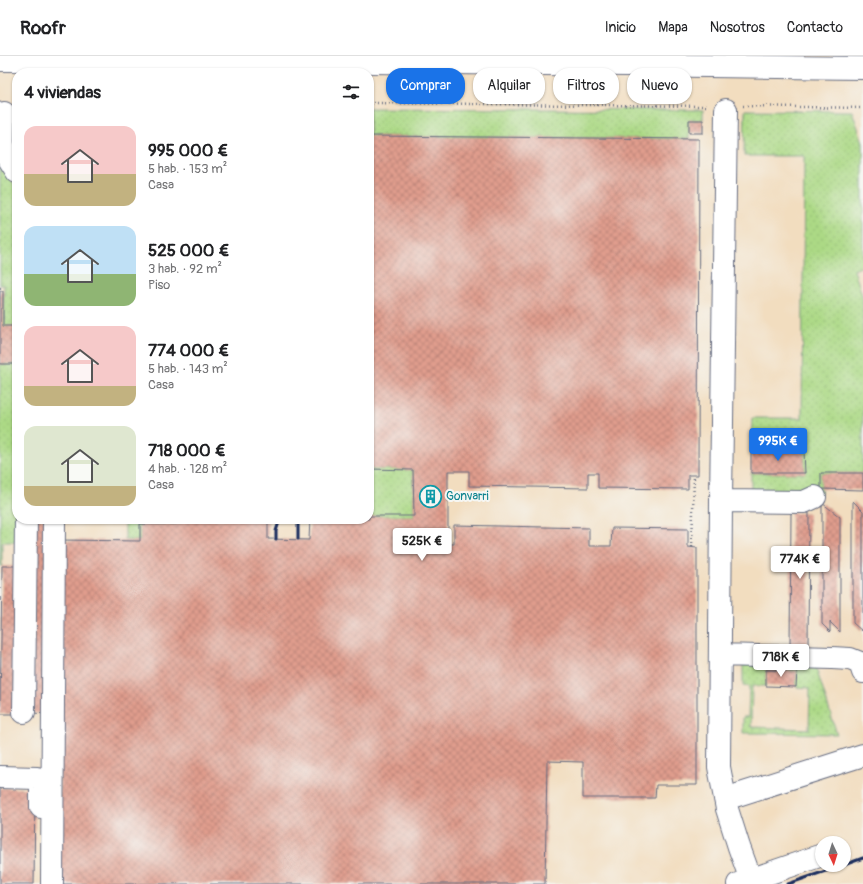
<!DOCTYPE html>
<html lang="es">
<meta charset="utf-8">
<style>
:root{--surface:#fff;--page:#f6f6f6;--text:#202124;--muted:#757577;--line:#e0e0e0;--accent:#1a73e8}
body{margin:0;font-family:Pangolin,sans-serif;background:var(--page);color:var(--text);height:100vh;display:flex;flex-direction:column;font-size:15px;white-space:nowrap}
*{box-sizing:border-box;margin:0}
p{font-size:13px;color:var(--muted)}
.icon{flex:none;width:22px;height:22px;fill:none;stroke:currentColor;stroke-width:2;stroke-linecap:round;stroke-linejoin:round}
.map{position:relative;flex:1;overflow:hidden}
.sheet{position:absolute;left:12px;top:12px;width:362px;height:456px;display:flex;flex-direction:column;background:var(--surface);border-radius:16px;box-shadow:0 1px 3px #0004}
.sheet>*{flex:none}
.hud{position:absolute;left:386px;top:12px;width:380px;height:36px;display:flex;gap:8px}
.needle{width:26px;rotate:176deg}
.controls{position:absolute;left:815px;top:780px;display:grid;gap:8px}
.controls a{display:grid;place-items:center;width:36px;height:36px;border-radius:50%;background:var(--surface);box-shadow:0 1px 3px #0004;font-size:20px}
.price{position:absolute;translate:-50% -34px;padding:0 9px;border-radius:4px;background:#fff;color:#222;font-size:13px;line-height:26px;filter:drop-shadow(0 1px 2px #0008)}
.price::after{content:'';position:absolute;left:50%;top:24px;width:12px;height:9px;margin-left:-6px;background:inherit;clip-path:polygon(0 0,100% 0,50% 100%)}
.price.active{background:var(--accent);color:#fff}
ul{padding:0;list-style:none}
li{display:flex;align-items:center;gap:12px;height:100px;padding:0 12px}
li span{display:grid;place-items:center;flex:none;width:112px;height:80px;border-radius:12px;color:#555}
li>.icon{margin-inline-start:auto}
span .icon{width:48px;height:48px;fill:#fffc;stroke-width:1}
li b{font-size:17px}
h2{display:flex;justify-content:space-between;align-items:center;height:48px;padding:0 12px;font-size:17px}
.tag{padding:0 14px;border-radius:16px;background:var(--surface);box-shadow:0 1px 3px #0004;font-size:14px;line-height:36px}
.tag.active{background:var(--accent);color:#fff}
header{display:flex;align-items:center;gap:24px;box-sizing:border-box;height:56px;padding:0 20px;background:var(--surface);border-bottom:1px solid var(--line)}
header strong{font-size:19px}
nav{display:flex;gap:22px;margin-inline-start:auto;font-size:14px}
.map>svg:first-child{display:block}
.grass{fill:url(#grass-dots);stroke:#648472;fill-rule:evenodd}
.building{fill:url(#building-cross-hatch)}
.lines{fill:none;stroke-linecap:round;stroke-linejoin:round}
.minor-casing{stroke:#666c80;stroke-width:24}
.path{stroke:#666c80;stroke-width:2.5;stroke-dasharray:1 3;stroke-linecap:butt}
.minor{stroke:#fff;stroke-width:22}
.rail{stroke:#1b2f5e;stroke-width:3}
.labels{text-anchor:middle;stroke-width:4;stroke-linejoin:round;paint-order:stroke}
.culture-label{font-size:12px;fill:#0d838f;stroke:#f6f6f2;text-anchor:start}
</style>
<header>
<strong>Roofr</strong>
<nav><a>Inicio</a><a>Mapa</a><a>Nosotros</a><a>Contacto</a></nav>
</header>
<div class="map">
<svg width="863" height="828" viewBox="0 0 863 828">
<defs>
<pattern id="grass-dots" width="8" height="8" patternUnits="userSpaceOnUse"><rect width="8" height="8" fill="#acd985"/><path d="M2 2h.1M6 6h.1" fill="none" stroke="#93bb75" stroke-width="1.8" stroke-linecap="round"/></pattern>
<pattern id="building-cross-hatch" width="8" height="8" patternUnits="userSpaceOnUse"><rect width="8" height="8" fill="#e09d8d"/><path d="M0 0l8 8M0 8l8-8" fill="none" stroke="#b58076"/></pattern>
</defs>
<rect width="100%" height="100%" fill="#f6f6f2"/>
<filter id="ink" filterUnits="userSpaceOnUse"><feTurbulence type="fractalNoise" baseFrequency=".025" numOctaves="2"/><feDisplacementMap in="SourceGraphic" scale="8" xChannelSelector="R" yChannelSelector="G"/><feConvolveMatrix kernelMatrix="1 2 1 2 8 2 1 2 1" color-interpolation-filters="sRGB"/></filter>
<filter id="wash" filterUnits="userSpaceOnUse"><feTurbulence type="fractalNoise" baseFrequency=".012" numOctaves="4" result="noise"/><feDisplacementMap in="SourceGraphic" scale="16" xChannelSelector="R" yChannelSelector="G"/><feGaussianBlur stdDeviation="0.9" result="paint"/><feColorMatrix in="noise" values="0 0 0 0 0 0 0 0 0 0 0 0 0 0 0 0 0 1.4 0 .05"/><feComposite in="paint" operator="in"/></filter>
<g filter="url(#wash)">
<rect width="100%" height="100%" fill="#f2ddbf"/>
<path class="grass" d="M 369,52 L 703,54 L 703,64 L 689,64 L 689,83 L 369,80 Z
M 745,54 L 852,55 L 863,86 L 863,210 L 854,214 L 863,242 L 863,417 L 821,417 L 821,437 L 751,437 L 751,417 L 805,417 L 804,394 L 751,395 L 752,362 L 802,362 L 804,100 L 744,100 Z
M 0,110 L 11,123 L 17,133 L 17,270 L 3,270 L 4,229 L 0,229 Z
M 0,308 L 17,308 L 17,486 L 2,486 L 2,510 L 0,510 Z
M 369,413 L 413,414 L 414,460 L 369,460 Z
M 125,463 L 177,463 L 177,468 L 140,468 L 140,485 L 125,484 Z
M 743,608 L 815,609 L 837,678 L 743,677 L 743,661 L 748,661 L 749,631 L 743,630 ZM 766,614 L 797,615 L 796,631 L 810,632 L 809,673 L 751,671 L 752,630 L 766,630 Z"/>
<g id="blocks">
<path class="building" d="M 689,64 L 703,64 L 703,77 L 689,77 Z
M 369,80 L 699,83 L 698,419 L 688,419 L 688,433 L 598,432 L 598,417 L 588,417 L 588,432 L 469,430 L 469,415 L 448,415 L 448,488 L 454,488 L 454,469 L 589,472 L 589,490 L 611,490 L 612,472 L 688,473 L 688,491 L 697,492 L 697,729 L 656,729 L 655,742 L 583,742 L 583,706 L 547,705 L 545,828 L 59,828 L 60,484 L 140,485 L 140,468 L 177,468 L 177,463 L 268,463 L 268,483 L 309,484 L 310,463 L 369,463 L 369,460 L 414,460 L 413,414 L 369,413 Z
M 0,235 L 3,235 L 3,270 L 15,270 L 15,308 L 0,308 Z
M 804,394 L 805,417 L 751,417 L 751,395 Z
M 821,417 L 863,417 L 863,434 L 821,433 Z
M 853,445 L 863,455 L 863,566 L 862,565 L 862,575 L 853,567 Z
M 822,447 L 840,461 L 840,576 L 830,566 L 830,576 L 822,568 Z
M 791,457 L 809,457 L 808,590 L 790,590 Z
M 34,463 L 48,463 L 47,658 L 33,657 Z
M 2,510 L 17,510 L 15,658 L 0,658 Z
M 766,614 L 797,615 L 796,631 L 766,630 Z
M 0,732 L 35,732 L 34,828 L 0,828 Z"/>
</g>
</g>
<g filter="url(#ink)">
<use href="#blocks" fill-opacity="0" stroke="#666c80" stroke-width="1"/>
<g class="lines">
<defs>
<path id="minor" d="M 0,4 L 288,5 L 863,12
M 726,54 L 721,445 L 719,711 L 727,753 L 739,791 L 751,824
M 4,57 L 3,87 L 7,100 L 17,116
M 721,445 L 804,446 L 815,441
M 720,599 L 832,602 L 850,603 L 860,607 L 863,616
M 24,656 L 26,463
M 0,721 L 37,722 L 41,726 L 41,751
M 725,743 L 863,699
M 52,828 L 54,463
M 738,828 L 822,799"/>
</defs>
<use href="#minor" class="minor-casing"/>
<path class="path" d="M 369,47 L 708,50
M 743,50 L 863,52
M 0,232 L 2,232
M 692,491 L 694,419"/>
<use href="#minor" class="minor"/>
<path class="rail" d="M 276,483 L 276,475 L 280,463
M 298,483 L 298,463
M 844,809 L 863,802
M 788,828 L 843,809"/>
</g>
</g>
<defs>
<symbol id="building-ring" viewBox="-11 -11 22 22"><circle r="9.5" fill="#f6f6f2" stroke="#0f9aa8" stroke-width="1.5"/><path d="M-4-6H4V6H1V3H-1V6H-4ZM-2.5-4.3h1.7v1.8h-1.7ZM.8-4.3h1.7v1.8H.8ZM-2.5-1h1.7V.8h-1.7ZM.8-1h1.7V.8H.8Z" fill="#0f9aa8"/></symbol>
</defs>
<g fill-rule="evenodd">
<use href="#building-ring" x="418" y="428" width="25" height="25"/>
</g>
<g class="labels">
<g class="culture-label">
<text x="446" y="444">Gonvarri</text>
</g>
</g>
</svg>
<div class="controls">
<a><svg class="needle" viewBox="-14 -14 28 28"><path d="M0-13l5 13h-10z" fill="#e53935"/><path d="M0 13l5-13h-10z" fill="#757577"/></svg></a>
</div>
<b class="price active" style="left:778px;top:406px">995K €</b>
<b class="price" style="left:422px;top:506px">525K €</b>
<b class="price" style="left:800px;top:524px">774K €</b>
<b class="price" style="left:781px;top:622px">718K €</b>
<div class="hud">
<a class="tag active">Comprar</a>
<a class="tag">Alquilar</a>
<a class="tag">Filtros</a>
<a class="tag">Nuevo</a>
</div>
<section class="sheet">
<h2>4 viviendas<svg class="icon" aria-label="filters" viewBox="0 0 24 24"><path d="M4 7h16M4 17h16"/><circle cx="9" cy="7" r="2"/><circle cx="15" cy="17" r="2"/></svg></h2>
<ul>
<li><span style="background:linear-gradient(#f6c9c9 60%,#c2b280 0)"><svg class="icon" aria-label="home" viewBox="0 0 24 24"><path d="M3 11l9-7 9 7M6 9v11h12V9"/></svg></span><div><b>995 000 €</b><p>5 hab. · 153 m²</p><p>Casa</p></div></li>
<li><span style="background:linear-gradient(#bfe0f5 60%,#8fb573 0)"><svg class="icon" aria-label="home" viewBox="0 0 24 24"><path d="M3 11l9-7 9 7M6 9v11h12V9"/></svg></span><div><b>525 000 €</b><p>3 hab. · 92 m²</p><p>Piso</p></div></li>
<li><span style="background:linear-gradient(#f6c9c9 75%,#c2b280 0)"><svg class="icon" aria-label="home" viewBox="0 0 24 24"><path d="M3 11l9-7 9 7M6 9v11h12V9"/></svg></span><div><b>774 000 €</b><p>5 hab. · 143 m²</p><p>Casa</p></div></li>
<li><span style="background:linear-gradient(#dfe7d0 75%,#c2b280 0)"><svg class="icon" aria-label="home" viewBox="0 0 24 24"><path d="M3 11l9-7 9 7M6 9v11h12V9"/></svg></span><div><b>718 000 €</b><p>4 hab. · 128 m²</p><p>Casa</p></div></li>
</ul>
</section>
</div>
